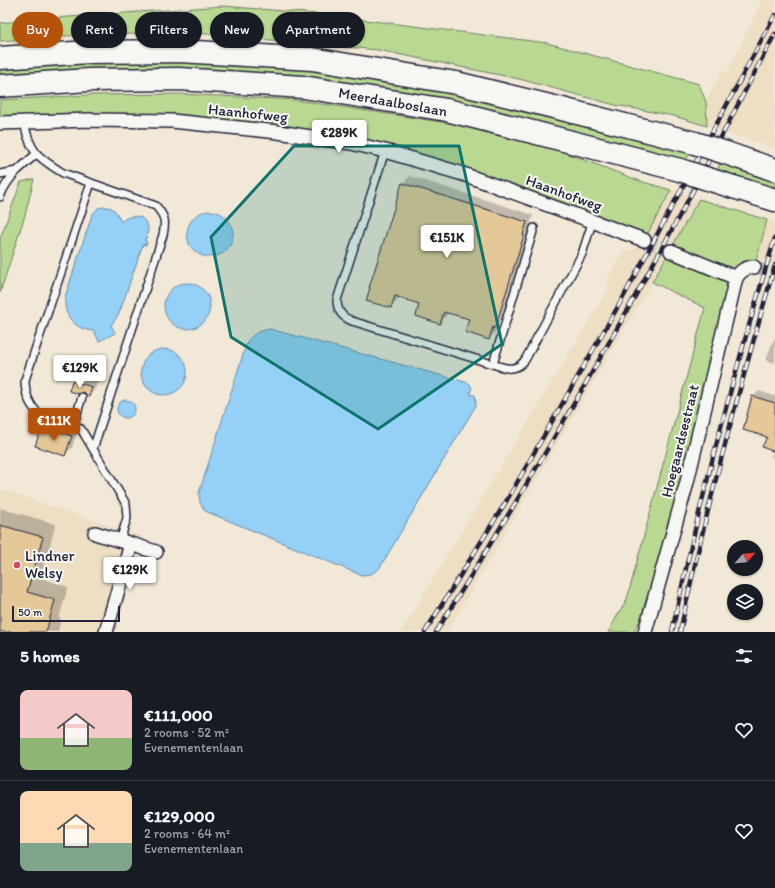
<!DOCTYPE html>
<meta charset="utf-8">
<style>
:root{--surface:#171b24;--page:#20242c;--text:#f1f3f6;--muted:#9ea1a6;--line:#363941;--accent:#b45309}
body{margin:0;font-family:Itim,sans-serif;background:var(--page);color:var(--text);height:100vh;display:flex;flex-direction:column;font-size:15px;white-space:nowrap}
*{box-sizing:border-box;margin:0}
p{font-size:13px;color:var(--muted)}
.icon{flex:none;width:22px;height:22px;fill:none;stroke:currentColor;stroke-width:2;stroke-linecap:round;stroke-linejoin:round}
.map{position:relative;height:632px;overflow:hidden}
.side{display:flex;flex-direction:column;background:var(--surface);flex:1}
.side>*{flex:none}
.guide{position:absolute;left:12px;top:12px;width:400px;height:36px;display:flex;gap:8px}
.needle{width:26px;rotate:63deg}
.fabs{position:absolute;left:727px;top:540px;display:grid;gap:8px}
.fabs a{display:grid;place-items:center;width:36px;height:36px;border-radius:50%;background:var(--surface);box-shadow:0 1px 3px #0004;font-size:20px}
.scale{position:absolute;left:12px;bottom:10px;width:108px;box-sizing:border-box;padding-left:4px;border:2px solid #22223b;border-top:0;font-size:11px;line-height:14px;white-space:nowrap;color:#22223b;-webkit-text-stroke:3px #f6f6f2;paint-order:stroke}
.price{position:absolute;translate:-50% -34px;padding:0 9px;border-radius:4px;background:#fff;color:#222;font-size:13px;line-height:26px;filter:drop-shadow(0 1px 2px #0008)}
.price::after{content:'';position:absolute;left:50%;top:24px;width:12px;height:9px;margin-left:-6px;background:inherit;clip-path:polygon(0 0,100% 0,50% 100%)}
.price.current{background:var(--accent);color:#fff}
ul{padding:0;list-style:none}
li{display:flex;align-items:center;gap:12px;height:100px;padding:0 20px}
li+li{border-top:1px solid var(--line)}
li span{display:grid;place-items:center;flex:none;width:112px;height:80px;border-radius:8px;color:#555}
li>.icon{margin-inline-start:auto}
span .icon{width:48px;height:48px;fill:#fffc;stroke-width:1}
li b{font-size:17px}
h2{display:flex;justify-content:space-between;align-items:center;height:48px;padding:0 20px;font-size:17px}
.tag{padding:0 14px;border-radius:18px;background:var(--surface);box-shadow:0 1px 3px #0004;font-size:14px;line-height:36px}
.tag.current{background:var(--accent);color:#fff}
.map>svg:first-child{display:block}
.built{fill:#eddec4}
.green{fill:#b9d992;stroke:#6e7e66}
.water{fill:#95d1f6;stroke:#678bab}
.shadow{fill:#0003}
.building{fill:#e4c898;stroke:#22223b}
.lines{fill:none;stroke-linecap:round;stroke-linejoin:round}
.street-tunnel{stroke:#c8c0b8;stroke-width:13;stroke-dasharray:13 6;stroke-linecap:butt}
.lane-casing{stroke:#22223b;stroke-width:10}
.street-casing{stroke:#22223b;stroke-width:16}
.highway-casing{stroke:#22223b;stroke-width:25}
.lane{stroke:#f6f6f2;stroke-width:7}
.street{stroke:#f6f6f2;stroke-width:13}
.highway{stroke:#f6f6f2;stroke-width:22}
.rail-casing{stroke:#22223b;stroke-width:4.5}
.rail{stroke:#f6f6f2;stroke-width:3;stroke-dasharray:9;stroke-linecap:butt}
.highway-bridge-casing{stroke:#22223b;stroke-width:25;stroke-linecap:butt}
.highway-bridge{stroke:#f6f6f2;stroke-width:22}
.marked{fill:#0f766e;fill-opacity:0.2;stroke:#0f766e;stroke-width:3;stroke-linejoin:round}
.poi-dot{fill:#d1495b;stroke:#f6f6f2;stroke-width:1.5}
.labels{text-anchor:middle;stroke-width:4;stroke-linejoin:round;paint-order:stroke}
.street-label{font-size:15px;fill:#22223b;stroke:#f6f6f2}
.poi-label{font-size:15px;fill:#22223b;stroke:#f6f6f2;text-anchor:start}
</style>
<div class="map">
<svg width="775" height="632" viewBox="0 0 775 632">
<rect width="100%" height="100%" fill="#f1e8d7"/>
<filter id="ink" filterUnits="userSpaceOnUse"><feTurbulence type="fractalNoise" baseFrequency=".025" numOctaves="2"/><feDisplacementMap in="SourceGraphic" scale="8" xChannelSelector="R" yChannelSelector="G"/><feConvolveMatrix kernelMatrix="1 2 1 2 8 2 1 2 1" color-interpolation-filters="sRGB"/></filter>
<g filter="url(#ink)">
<path class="built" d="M 762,0 L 775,0 L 775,148 L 707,126 L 706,102 L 722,71 L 728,72 Z
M 671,190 L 699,199 L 652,282 L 447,632 L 401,632 L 610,286 L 606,282 L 624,249 L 630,251 L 641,244 Z
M 767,220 L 775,223 L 775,265 L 757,258 Z
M 0,489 L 144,537 L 116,632 L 0,632 Z"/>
<path class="green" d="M 223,6 L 318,14 L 547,43 L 699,84 L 706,102 L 707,126 L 674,116 L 615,105 L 519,79 L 378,50 L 196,33 L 79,35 L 0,41 L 0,23 L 54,18 Z
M 91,58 L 269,63 L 440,85 L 691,151 L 684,164 L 548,124 L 466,105 L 0,78 L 0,64 Z
M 179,94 L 295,100 L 448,123 L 555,149 L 640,181 L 671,190 L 648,233 L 642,235 L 475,171 L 386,148 L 285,129 L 0,118 L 0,100 L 89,95 Z
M 721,160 L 775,177 L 775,189 L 716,174 Z
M 34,179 L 25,215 L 0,293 L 0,239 L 21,182 Z
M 699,199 L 767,220 L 757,258 L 733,270 L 712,359 L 656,582 L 643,613 L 634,632 L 608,632 L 627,599 L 705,308 L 652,282 Z"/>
<path class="water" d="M 103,207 C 115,206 117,213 121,222 C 130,213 146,214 148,229 C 148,233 146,237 145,241 L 147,242 L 146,245 L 143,244 L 119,314 L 111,325 L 115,333 L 99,341 L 94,331 C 75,330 63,316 65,297 L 92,215 L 98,208 Z
M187 234a23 23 0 1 1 46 0a23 23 0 1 1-46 0Z
M164 306a23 23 0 1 1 46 0a23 23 0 1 1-46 0Z
M 270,329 L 469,383 L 472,388 L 470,392 L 471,395 L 475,395 L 476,405 L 379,569 L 371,574 L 361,575 L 205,511 L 200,503 L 199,493 L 247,342 C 253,334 260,330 270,329 Z
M141 372a23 23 0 1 1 46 0a23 23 0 1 1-46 0Z
M117 409a9 9 0 1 1 18 0a9 9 0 1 1-18 0Z"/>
<path class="shadow" d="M 410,176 L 533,215 L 529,228 L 530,228 L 502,319 L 499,322 L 496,331 L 489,339 L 470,319 L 448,312 L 447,315 L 440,323 L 421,303 L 399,296 L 398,300 L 391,307 L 370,287 L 403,183 Z
M 775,336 L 775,363 L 766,360 Z
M 80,374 L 98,380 L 95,389 L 89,396 L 83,391 L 70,391 L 73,381 Z
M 759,391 L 774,396 L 775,394 L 775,458 L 771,457 L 774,451 L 753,397 Z
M 49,423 L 57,426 L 60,423 L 78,429 L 72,448 L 64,455 L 42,430 Z
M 0,508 L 56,524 L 40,578 L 68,587 L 59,618 L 61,619 L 58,632 L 0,632 Z"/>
<path class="building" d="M 402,183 L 527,222 L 523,235 L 524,235 L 495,328 L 493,327 L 489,340 L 465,332 L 469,319 L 444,312 L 440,324 L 416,316 L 419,304 L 395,296 L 391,308 L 366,301 L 370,288 L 369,288 Z
M 72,381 L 92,387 L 89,397 L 83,392 L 78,394 L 69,391 Z
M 752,396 L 775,403 L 775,452 L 762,447 L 767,437 L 743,430 Z
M 41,429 L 51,433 L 52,429 L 72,436 L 65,456 L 35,446 Z
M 0,525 L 43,537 L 27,592 L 55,600 L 46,632 L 0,632 Z"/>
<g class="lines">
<path class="street-tunnel" d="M 644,240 L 671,251
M 754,267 L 775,273"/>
<defs>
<path id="lane" d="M 24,122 C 30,152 37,157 63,173 L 156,206 C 165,217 166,221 163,235 L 93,449 L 126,504 L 127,518 L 120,541
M 385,151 L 337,300 C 337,311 342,317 352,321 L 502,367 C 512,370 519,368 525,360 L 582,254 L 593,220
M 17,171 L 36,154
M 0,174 L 17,171 C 9,179 4,186 0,197
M 91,183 L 25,380 C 25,393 29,405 39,414 C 44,418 73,426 81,429 L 93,449
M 493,364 L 534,228
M 73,426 L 82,397"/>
<path id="street" d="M 0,123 L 89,120 L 172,121 L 278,132 L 351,143 L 385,151 L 463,174 L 644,240
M 671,251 L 736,278
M 95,533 L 131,544
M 106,632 L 131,544 L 156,552
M 645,632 L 686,486 L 736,278 C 741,270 745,268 754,267"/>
<path id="highway" d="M 0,58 L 89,52 L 180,51 L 312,59 L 456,83 L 558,108 L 695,143
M 0,86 L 89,80 L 179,79 L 303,87 L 447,110 L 680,170
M 726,153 L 775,170
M 711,180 L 775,200"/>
</defs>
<use href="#lane" class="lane-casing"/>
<use href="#street" class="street-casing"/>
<use href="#highway" class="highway-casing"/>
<use href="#lane" class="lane"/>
<use href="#street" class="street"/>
<use href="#highway" class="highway"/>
<defs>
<path id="rail" d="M 425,632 L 507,500 L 624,296 L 775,15
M 436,632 C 524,492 608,348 687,202 C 717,146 745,90 775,34
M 672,632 C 700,499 735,368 775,238
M 680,632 C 706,508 740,387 775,265"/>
</defs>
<use href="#rail" class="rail-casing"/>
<use href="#rail" class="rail"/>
<defs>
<path id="highway-bridge" d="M 695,143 L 726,153
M 680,170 L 711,180"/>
</defs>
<use href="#highway-bridge" class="highway-bridge-casing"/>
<use href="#highway-bridge" class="highway-bridge"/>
</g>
</g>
<path class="marked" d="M 294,146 L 459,146 L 502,344 L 378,429 L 231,337 L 211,237 Z"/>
<circle class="poi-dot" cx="17" cy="565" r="4"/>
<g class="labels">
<g class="street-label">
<text transform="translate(393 102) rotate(10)" y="5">Meerdaalboslaan</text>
<text transform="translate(248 113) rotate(6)" y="5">Haanhofweg</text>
<text transform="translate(564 193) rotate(20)" y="5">Haanhofweg</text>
<text transform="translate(680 441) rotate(-76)" y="5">Hoegaardsestraat</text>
</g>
<g class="poi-label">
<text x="25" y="561">Lindner<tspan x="25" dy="17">Welsy</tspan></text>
</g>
</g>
</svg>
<div class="fabs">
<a><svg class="needle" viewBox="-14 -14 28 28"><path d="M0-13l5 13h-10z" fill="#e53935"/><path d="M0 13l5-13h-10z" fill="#9ea1a6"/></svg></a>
<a><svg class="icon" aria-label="layers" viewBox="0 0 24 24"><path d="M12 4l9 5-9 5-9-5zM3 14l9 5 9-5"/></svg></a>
</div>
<div class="scale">50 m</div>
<b class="price" style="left:339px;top:154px">€289K</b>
<b class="price" style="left:447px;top:259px">€151K</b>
<b class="price" style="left:80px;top:389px">€129K</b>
<b class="price current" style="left:54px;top:442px">€111K</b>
<b class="price" style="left:130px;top:591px">€129K</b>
<div class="guide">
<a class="tag current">Buy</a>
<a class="tag">Rent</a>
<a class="tag">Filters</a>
<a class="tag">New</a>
<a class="tag">Apartment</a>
</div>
</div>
<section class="side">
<h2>5 homes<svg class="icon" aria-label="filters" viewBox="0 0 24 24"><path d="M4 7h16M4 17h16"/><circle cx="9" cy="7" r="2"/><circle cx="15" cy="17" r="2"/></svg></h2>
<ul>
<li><span style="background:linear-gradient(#f6c9c9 60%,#8fb573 0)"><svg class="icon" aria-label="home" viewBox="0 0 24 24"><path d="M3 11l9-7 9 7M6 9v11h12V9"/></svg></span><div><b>€111,000</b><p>2 rooms · 52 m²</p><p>Evenementenlaan</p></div><svg class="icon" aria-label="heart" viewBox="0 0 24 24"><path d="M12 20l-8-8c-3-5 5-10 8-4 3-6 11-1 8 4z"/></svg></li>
<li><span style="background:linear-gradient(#ffd9b3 65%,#7fa58c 0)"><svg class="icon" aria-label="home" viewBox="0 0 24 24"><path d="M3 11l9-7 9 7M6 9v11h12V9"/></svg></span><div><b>€129,000</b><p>2 rooms · 64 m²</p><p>Evenementenlaan</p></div><svg class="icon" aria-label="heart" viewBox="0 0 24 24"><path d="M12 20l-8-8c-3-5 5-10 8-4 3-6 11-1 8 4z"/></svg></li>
</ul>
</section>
